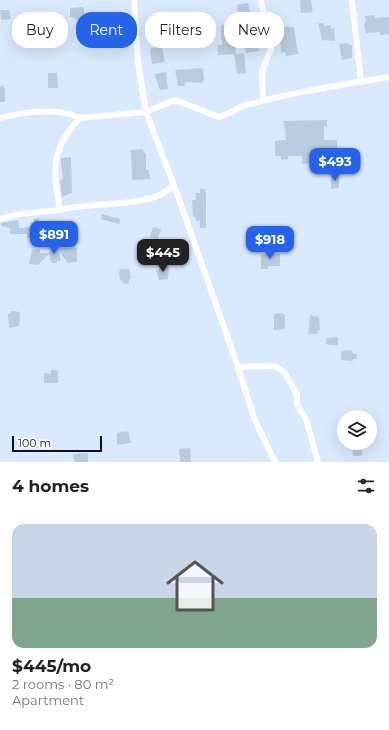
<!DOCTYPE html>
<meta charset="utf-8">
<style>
:root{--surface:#fff;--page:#f2f2f2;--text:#222;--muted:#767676;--line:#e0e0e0;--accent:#2563eb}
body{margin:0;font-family:Montserrat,sans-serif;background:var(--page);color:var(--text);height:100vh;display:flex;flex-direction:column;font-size:15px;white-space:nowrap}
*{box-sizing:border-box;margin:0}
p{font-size:13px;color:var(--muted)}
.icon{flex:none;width:22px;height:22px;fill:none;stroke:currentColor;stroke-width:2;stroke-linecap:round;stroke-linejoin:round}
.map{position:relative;height:462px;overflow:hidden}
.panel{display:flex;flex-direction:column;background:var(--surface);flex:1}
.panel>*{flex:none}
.guide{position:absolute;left:12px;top:12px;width:365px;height:36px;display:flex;gap:8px}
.buttons{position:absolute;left:337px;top:410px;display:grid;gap:8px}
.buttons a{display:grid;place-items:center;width:40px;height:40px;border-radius:50%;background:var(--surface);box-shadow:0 4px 16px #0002;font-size:20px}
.scale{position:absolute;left:12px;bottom:10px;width:90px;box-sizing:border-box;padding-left:4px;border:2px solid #0c1219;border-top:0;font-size:11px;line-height:14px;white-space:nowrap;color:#0c1219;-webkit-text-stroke:3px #fff;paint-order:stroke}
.price{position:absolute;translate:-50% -34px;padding:0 9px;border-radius:8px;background:var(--accent);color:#fff;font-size:13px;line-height:26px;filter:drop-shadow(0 1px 2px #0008)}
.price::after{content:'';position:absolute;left:50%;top:24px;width:12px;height:9px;margin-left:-6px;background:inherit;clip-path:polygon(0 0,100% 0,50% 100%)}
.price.on{background:#222;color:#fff}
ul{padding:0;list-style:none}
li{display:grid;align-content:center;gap:8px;height:212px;padding:0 12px}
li+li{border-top:1px solid var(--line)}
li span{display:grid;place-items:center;height:124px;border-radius:12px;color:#555}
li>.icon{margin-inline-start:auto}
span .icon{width:72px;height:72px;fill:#fffc;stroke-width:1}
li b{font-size:17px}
h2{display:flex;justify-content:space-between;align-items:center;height:48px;padding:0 12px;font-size:17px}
.chip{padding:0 14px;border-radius:16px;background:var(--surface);box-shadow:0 4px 16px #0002;font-size:14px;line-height:36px}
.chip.on{background:var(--accent);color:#fff}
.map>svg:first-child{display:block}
.building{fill:#bacbdf}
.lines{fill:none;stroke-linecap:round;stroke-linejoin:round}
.minor{stroke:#fff;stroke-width:6}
</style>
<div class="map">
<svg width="389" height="462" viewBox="0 0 389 462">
<rect width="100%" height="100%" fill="#d9e9fe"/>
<path class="building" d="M 300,0 L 311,0 L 313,12 L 301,13 Z
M 248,3 L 251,16 L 239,19 L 237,5 Z
M 81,7 L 84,8 L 84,20 L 76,20 L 76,18 L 70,17 L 70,8 Z
M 0,10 L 9,10 L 11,19 L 1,20 Z
M 193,12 L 196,13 L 197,21 L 191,22 L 192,25 L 178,26 L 176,16 Z
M 165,15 L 165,18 L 169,19 L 169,25 L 160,26 L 160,29 L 155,29 L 152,19 L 154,17 Z
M 375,15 L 375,18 L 389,17 L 389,34 L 380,35 L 380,32 L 366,33 L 364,25 L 366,21 L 365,16 Z
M 233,22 L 235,39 L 256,36 L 257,46 L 258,46 L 259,51 L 246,53 L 245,44 L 235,45 L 236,54 L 244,53 L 246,73 L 237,74 L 234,54 L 218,55 L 217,45 L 223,45 L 221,39 L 221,25 Z
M 318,23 L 323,23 L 324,26 L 331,25 L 331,29 L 334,28 L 335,41 L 322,40 Z
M 288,26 L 289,27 L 294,27 L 298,54 L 286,56 L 285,52 L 281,53 L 280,35 L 278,35 L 277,29 Z
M 348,43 L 349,45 L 352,45 L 352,58 L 342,60 L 339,44 Z
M 162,46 L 165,62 L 152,64 L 150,49 Z
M 201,68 L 203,69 L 204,80 L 202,83 L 186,82 L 184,86 L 178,86 L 175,70 Z
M 166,72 L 168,89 L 160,90 L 154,74 Z
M 48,73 L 57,73 L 58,88 L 48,88 Z
M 0,86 L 4,86 L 4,89 L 5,89 L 5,102 L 0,102 Z
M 327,120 L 327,126 L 324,126 L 324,140 L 337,140 L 337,162 L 331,162 L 331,165 L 324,165 L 324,162 L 302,164 L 302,156 L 288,156 L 288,159 L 281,160 L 281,156 L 275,156 L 275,141 L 286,140 L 284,121 Z
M 143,149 L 144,153 L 146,153 L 146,170 L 149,170 L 150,179 L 132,180 L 131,150 Z
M 71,157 L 72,193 L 62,197 L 60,180 L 63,179 L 61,162 L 61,158 Z
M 331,176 L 339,176 L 339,188 L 331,189 Z
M 200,189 L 205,189 L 206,193 L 206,228 L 200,228 L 200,221 L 196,221 L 196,217 L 193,217 L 192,200 L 196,200 L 195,193 L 200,193 Z
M 102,214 L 120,219 L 119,224 L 101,219 Z
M 39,218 L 41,237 L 27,238 L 27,234 L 10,234 L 10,228 L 1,226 L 1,223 L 18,220 L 19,228 L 34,227 L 34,219 Z
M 153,227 L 161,229 L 158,239 L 150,237 Z
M 53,245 L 60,245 L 60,248 L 77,248 L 77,262 L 68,263 L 60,253 L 60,261 L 57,261 L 57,263 L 51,263 L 49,254 L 38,265 L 29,264 L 32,250 L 40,249 L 40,253 L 49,253 Z
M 268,253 L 280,254 L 280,266 L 268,266 L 268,269 L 261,269 L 261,255 Z
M 169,266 L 168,279 L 159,280 L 156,270 L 159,271 L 159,267 Z
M 119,269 L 129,269 L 131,279 L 129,279 L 129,284 L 123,284 L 122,280 L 120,281 Z
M 11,311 L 20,312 L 19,326 L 9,328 L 8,314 L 11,313 Z
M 282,313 L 285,315 L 285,329 L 274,330 L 274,314 Z
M 310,315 L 319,317 L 320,330 L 318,330 L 318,334 L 308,334 Z
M 338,337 L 338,346 L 326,344 L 326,338 Z
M 351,350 L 354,354 L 357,354 L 357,359 L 353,359 L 353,361 L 341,360 L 341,351 Z
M 51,370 L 58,370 L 58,383 L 44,383 L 44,373 L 51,374 Z
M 128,431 L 131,443 L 117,445 L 117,433 Z
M 352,443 L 362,443 L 362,456 L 353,456 Z
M 190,448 L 191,462 L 180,462 L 179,449 Z
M 88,453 L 88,462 L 75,462 L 74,460 L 73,454 Z"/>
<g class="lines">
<path class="minor" d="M 134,0 L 138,62 L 146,112 L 174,185 L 238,367 L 254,418 L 275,462
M 261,0 L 265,23 L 270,35 L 271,49 L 262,71 L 263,101
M 352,0 L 361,81
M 0,118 C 22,112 59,107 80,118
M 60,210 C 90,202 136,207 162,194 C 166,192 170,188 174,185
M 0,219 L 19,214 L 60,210 C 53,171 50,149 80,118 L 146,112 L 172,101 L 178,101 L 219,117 C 229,114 237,108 247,105 C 293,92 342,85 389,77
M 238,367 L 275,366 L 284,372 L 297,394 L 297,405 L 306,419 L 318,462"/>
</g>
</svg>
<div class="buttons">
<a><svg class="icon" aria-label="layers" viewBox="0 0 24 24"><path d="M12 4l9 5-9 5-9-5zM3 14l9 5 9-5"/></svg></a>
</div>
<div class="scale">100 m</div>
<b class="price" style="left:335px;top:182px">$493</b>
<b class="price" style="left:54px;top:255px">$891</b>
<b class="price" style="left:270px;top:260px">$918</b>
<b class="price on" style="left:163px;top:273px">$445</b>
<div class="guide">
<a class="chip">Buy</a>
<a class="chip on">Rent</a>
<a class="chip">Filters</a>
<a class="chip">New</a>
</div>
</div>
<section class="panel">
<h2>4 homes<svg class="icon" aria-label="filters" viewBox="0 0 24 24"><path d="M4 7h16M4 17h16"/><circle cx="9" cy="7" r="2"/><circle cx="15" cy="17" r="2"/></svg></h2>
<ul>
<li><span style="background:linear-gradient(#c9d6e8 60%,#7fa58c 0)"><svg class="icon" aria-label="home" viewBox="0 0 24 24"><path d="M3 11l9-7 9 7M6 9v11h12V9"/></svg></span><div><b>$445/mo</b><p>2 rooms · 80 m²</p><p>Apartment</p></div></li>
</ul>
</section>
